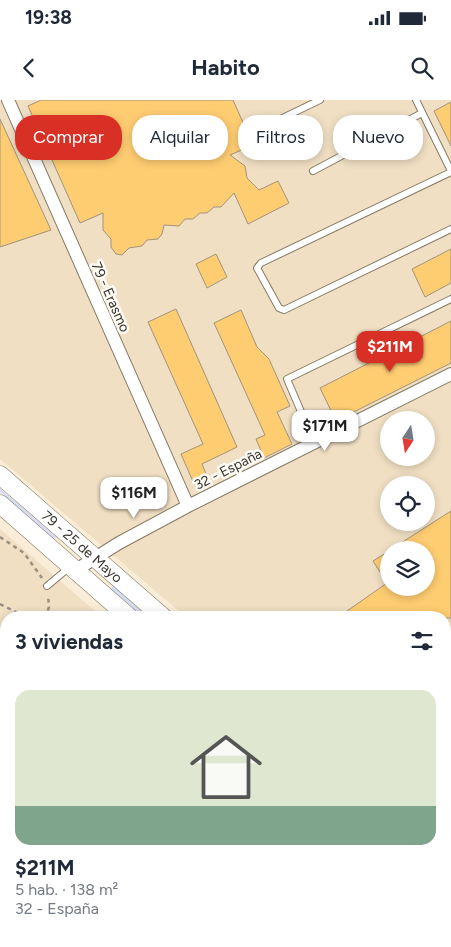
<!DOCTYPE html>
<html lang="es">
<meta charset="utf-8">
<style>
:root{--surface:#fff;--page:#f6f6f7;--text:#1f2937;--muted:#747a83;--line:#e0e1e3;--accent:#d93025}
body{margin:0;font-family:Figtree,sans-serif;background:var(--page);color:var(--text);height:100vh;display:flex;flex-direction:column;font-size:19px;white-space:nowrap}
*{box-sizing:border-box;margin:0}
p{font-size:16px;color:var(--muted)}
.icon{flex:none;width:28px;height:28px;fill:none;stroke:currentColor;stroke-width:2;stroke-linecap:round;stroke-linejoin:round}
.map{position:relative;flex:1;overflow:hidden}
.details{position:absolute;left:0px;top:511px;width:451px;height:336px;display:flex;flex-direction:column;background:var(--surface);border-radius:20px 20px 0 0;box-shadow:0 2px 8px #0003}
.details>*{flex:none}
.banner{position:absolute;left:15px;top:15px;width:421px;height:45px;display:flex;gap:10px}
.needle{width:32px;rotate:192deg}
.fabs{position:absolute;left:380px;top:311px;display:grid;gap:10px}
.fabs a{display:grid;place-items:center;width:55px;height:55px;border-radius:50%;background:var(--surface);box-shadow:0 2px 8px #0003;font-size:25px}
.price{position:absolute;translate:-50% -42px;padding:0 11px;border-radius:10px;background:#fff;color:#222;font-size:16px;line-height:32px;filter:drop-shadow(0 1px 2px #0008)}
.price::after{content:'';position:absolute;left:50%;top:30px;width:15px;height:11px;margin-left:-8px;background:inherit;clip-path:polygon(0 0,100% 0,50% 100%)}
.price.active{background:var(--accent);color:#fff}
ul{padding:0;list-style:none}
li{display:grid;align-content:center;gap:10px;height:265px;padding:0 15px}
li+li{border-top:1px solid var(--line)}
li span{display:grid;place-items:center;height:155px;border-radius:15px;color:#555}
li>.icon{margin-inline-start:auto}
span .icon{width:90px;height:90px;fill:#fffc;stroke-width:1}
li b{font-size:21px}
h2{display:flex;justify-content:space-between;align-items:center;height:60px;padding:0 15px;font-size:21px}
.pill{padding:0 18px;border-radius:20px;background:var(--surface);box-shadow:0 2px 8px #0003;font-size:18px;line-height:45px}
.pill.active{background:var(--accent);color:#fff}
.status{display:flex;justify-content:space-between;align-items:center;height:35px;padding:0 25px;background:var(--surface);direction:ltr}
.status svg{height:14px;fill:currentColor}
header{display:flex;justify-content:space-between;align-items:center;height:65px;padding:0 15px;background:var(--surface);font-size:22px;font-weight:700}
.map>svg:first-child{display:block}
.built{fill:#f0dfc3;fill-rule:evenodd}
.green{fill:#d6def7}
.building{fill:#fecc71;stroke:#a09480}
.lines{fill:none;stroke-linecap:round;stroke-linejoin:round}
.lane-casing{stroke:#847965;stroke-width:8}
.street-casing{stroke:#847965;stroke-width:14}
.secondary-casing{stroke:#847965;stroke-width:19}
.path{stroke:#999082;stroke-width:2.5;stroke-dasharray:4 4;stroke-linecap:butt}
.lane{stroke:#fff;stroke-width:6}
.street{stroke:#fff;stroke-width:12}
.secondary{stroke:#fff;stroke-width:18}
.labels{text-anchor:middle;stroke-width:5;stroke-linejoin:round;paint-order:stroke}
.street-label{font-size:14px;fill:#38332b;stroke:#fefcf7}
</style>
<div class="status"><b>19:38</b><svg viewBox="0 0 49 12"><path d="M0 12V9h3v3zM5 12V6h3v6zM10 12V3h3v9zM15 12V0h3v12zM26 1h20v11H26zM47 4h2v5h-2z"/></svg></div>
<header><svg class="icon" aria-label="back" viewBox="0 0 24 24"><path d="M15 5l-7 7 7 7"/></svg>Habito<svg class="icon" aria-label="search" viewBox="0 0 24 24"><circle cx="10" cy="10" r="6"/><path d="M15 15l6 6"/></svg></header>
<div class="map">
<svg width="451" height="847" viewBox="0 0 451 847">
<rect width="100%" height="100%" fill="#faedd8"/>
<path class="built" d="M 0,0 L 451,0 L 451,744 L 445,738 L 445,518 L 186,517 L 0,359 ZM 389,320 L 426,320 L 426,358 L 389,358 ZM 389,385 L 426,385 L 426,422 L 389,422 ZM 389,450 L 426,450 L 426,488 L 389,488 Z
M 0,429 L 102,517 L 6,518 L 6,841 L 445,841 L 445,812 L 451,817 L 451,847 L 0,847 Z"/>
<path class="green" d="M 0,388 L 56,437 L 54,439 L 0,392 Z
M 113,485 L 150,517 L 144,517 L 111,489 Z"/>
<path class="building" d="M 41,0 L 233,0 L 253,45 L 230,55 L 245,66 L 247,78 L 259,90 L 278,81 L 289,103 L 248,124 L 234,93 L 221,107 L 214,107 L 207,113 L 200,113 L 193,119 L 185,119 L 179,126 L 164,125 L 162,134 L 158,139 L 147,140 L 142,146 L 129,148 L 122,155 L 116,154 L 111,147 L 111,139 L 103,130 L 103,113 L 80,123 L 28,6 Z
M 451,2 L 451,46 L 434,11 Z
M 0,19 L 51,130 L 0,147 Z
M 451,149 L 451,183 L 425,197 L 412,169 Z
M 216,154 L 227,177 L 207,188 L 196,164 Z
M 176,209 L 237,347 L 202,364 L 211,386 L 205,388 L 194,384 L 181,354 L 203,344 L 148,222 Z
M 241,210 L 257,247 L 269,259 L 290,306 L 277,312 L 292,344 L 264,358 L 256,339 L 265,335 L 214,223 Z
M 451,221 L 451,263 L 336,321 L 320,288 Z
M 451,411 L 451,518 L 337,518 L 387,483 L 373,461 L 389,451 L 389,488 L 426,488 L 426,450 L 390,450 Z"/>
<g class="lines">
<defs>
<path id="lane" d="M 416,0 L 451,71
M 272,23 L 320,0
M 313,71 L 422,13
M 451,72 L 261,163 L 257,168 L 279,208 L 284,210 L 451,129
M 314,342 L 287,279 L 451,199
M 47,486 L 65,471 L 70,471
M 445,838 L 451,844
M 395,841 L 402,847"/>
<path id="street" d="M 8,0 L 188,406
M 76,470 L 119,443 L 188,406 L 451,274
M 445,662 L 451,658"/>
<g id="secondary">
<path id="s1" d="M 0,375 L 164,518"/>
<path d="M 0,404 L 130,518"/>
<path d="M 445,764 L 451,769"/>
<path d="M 445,792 L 451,797"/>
</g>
</defs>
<use href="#lane" class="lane-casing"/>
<use href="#street" class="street-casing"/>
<use href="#secondary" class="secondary-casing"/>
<path class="path" d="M 0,437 L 24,453 L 42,478
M 0,504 L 28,518
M 45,518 L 49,507 L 48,495
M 0,545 L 6,545
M 0,557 L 6,555
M 0,755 L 6,750
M 138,847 L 150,842
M 246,847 L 251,841"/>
<use href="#lane" class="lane"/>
<use href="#street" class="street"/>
<use href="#secondary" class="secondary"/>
</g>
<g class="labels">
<g class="street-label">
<text transform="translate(111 197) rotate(66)" y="5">79 - Erasmo</text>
<text transform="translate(228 369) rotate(-27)" y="5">32 - España</text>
<text dy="5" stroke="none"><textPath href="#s1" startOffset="109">79 - 25 de Mayo</textPath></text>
</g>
</g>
</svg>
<div class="fabs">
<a><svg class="needle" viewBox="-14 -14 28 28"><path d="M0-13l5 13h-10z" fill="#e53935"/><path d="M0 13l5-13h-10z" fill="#747a83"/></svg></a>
<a><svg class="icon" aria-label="locate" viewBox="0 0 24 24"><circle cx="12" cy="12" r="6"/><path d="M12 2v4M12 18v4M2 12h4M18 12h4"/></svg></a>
<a><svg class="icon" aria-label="layers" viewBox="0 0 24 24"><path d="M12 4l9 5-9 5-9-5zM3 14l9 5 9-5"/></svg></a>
</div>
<b class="price active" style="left:390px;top:273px">$211M</b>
<b class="price" style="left:325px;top:352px">$171M</b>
<b class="price" style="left:134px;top:419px">$116M</b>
<div class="banner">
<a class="pill active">Comprar</a>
<a class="pill">Alquilar</a>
<a class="pill">Filtros</a>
<a class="pill">Nuevo</a>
</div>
<section class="details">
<h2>3 viviendas<svg class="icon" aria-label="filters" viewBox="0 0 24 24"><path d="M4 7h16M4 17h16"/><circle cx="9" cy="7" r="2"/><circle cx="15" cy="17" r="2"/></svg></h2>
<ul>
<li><span style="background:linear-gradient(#dfe7d0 75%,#7fa58c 0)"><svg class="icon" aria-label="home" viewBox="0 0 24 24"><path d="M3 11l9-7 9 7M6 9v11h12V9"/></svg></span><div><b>$211M</b><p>5 hab. · 138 m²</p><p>32 - España</p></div></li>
</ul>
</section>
</div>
